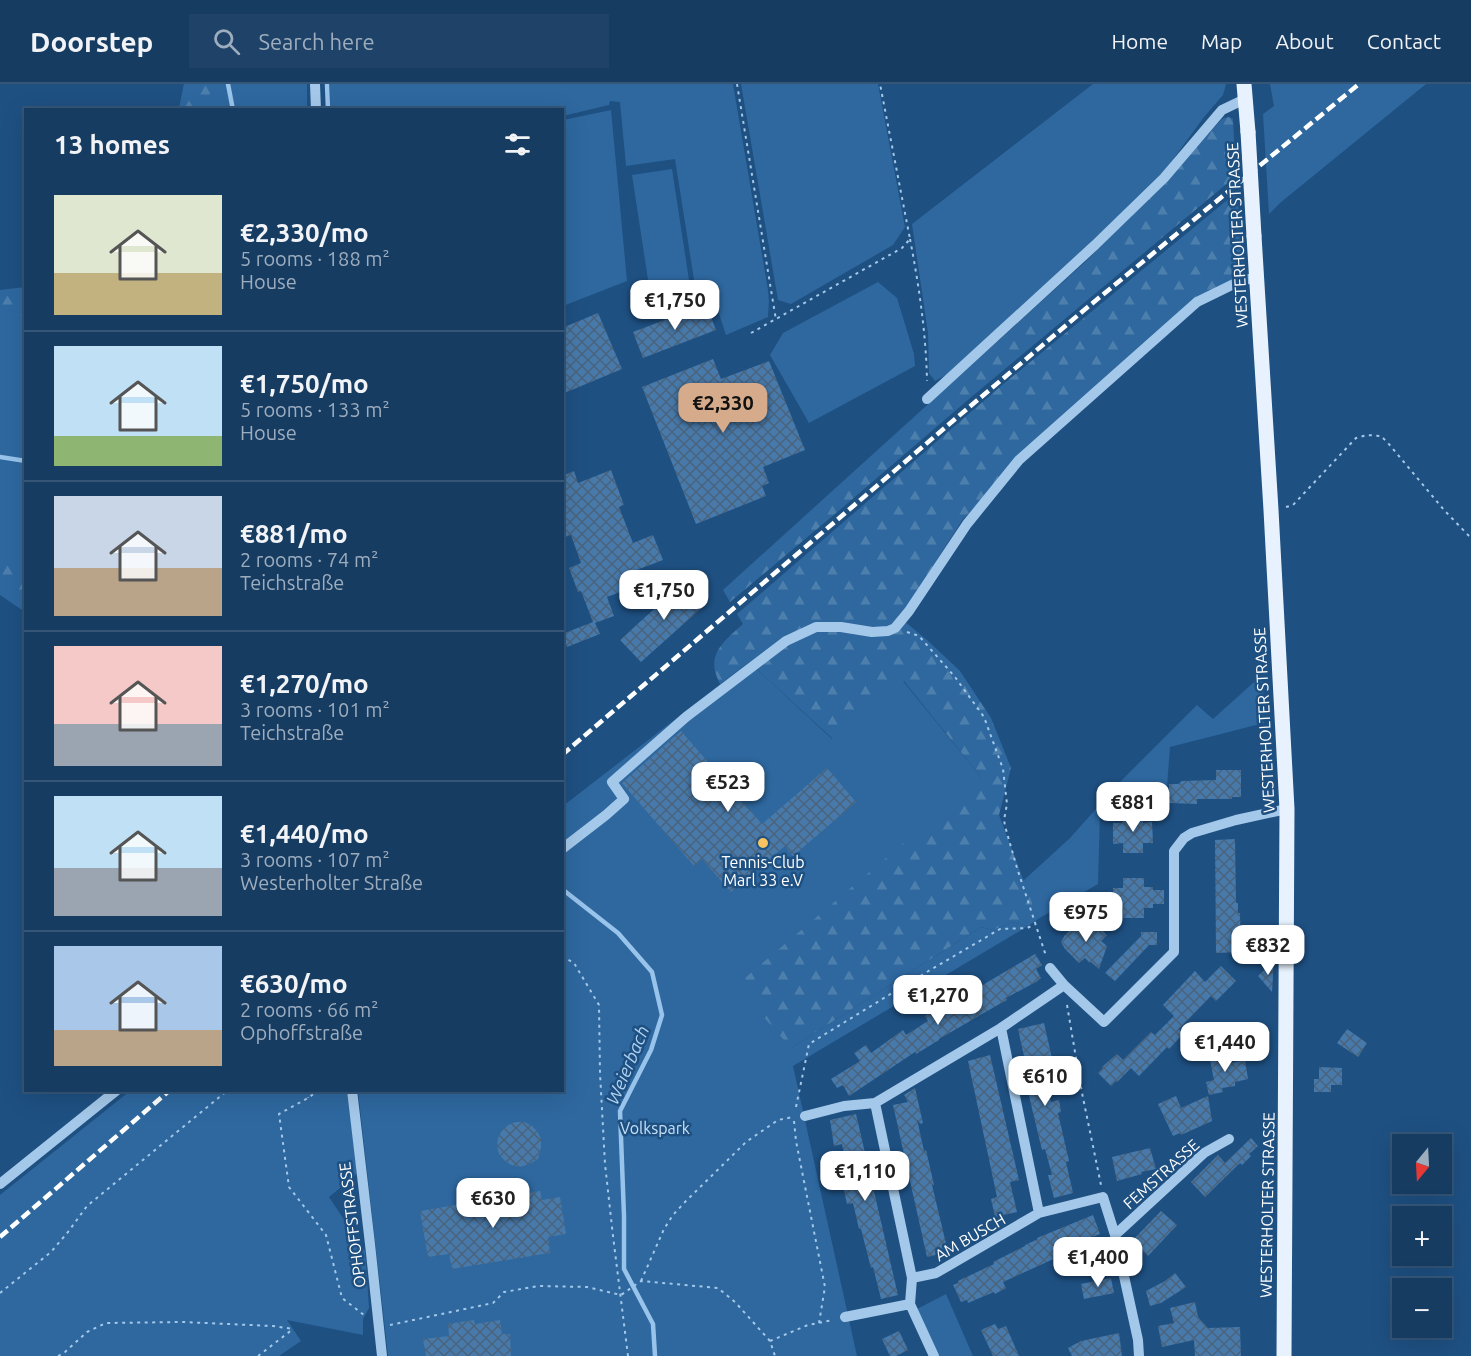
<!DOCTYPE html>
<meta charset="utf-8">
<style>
:root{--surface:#163c62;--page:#1f4368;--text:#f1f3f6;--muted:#9eadbe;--line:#355677;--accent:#d6ab8b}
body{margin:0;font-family:Ubuntu,sans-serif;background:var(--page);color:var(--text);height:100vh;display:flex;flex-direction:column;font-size:22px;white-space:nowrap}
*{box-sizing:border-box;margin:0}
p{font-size:20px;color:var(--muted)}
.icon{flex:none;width:33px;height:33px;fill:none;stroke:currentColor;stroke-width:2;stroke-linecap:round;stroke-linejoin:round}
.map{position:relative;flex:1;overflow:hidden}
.details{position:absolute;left:24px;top:24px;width:540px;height:984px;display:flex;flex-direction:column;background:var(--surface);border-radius:0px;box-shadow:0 6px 24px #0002,0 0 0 2px var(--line)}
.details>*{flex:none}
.needle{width:39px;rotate:198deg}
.tools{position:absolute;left:1392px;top:1050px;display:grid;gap:12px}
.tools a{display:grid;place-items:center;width:60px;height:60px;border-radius:0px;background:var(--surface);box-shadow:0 6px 24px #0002,0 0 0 2px var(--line);font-size:30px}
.price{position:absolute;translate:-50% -51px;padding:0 14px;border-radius:12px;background:#fff;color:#222;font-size:20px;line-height:39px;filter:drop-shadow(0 2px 3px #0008)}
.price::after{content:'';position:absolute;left:50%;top:36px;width:18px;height:14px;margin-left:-9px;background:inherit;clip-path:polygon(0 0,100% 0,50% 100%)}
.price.selected{background:var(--accent);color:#111}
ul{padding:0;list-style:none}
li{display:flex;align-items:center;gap:18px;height:150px;padding:0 30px}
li+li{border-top:2px solid var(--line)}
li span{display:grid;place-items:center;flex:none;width:168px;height:120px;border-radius:0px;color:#555}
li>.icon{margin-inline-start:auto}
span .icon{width:72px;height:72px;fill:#fffc;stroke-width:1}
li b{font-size:26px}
h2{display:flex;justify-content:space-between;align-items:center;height:72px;padding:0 30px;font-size:26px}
header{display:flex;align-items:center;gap:36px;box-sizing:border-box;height:84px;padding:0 30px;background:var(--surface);border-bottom:2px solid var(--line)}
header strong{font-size:28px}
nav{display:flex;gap:33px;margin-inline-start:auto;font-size:21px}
.search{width:420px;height:54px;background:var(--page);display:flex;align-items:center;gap:15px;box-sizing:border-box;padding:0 21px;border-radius:0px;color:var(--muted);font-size:22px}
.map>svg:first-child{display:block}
.green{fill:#2e689f}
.forest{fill:url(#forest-firs)}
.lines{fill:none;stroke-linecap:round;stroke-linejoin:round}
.stream{stroke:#98c3eb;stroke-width:4.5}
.building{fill:url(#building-cross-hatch)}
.path{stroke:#a4c8e9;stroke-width:2;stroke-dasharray:3 4.5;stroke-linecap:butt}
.minor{stroke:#a4c8e9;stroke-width:10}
.major{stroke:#e7f2fe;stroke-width:15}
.rail{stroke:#fff;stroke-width:4.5;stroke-dasharray:10 4.5;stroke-linecap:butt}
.major-bridge{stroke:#e7f2fe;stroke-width:15}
.poi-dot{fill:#f8c463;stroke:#1e5082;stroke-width:2}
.labels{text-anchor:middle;stroke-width:5;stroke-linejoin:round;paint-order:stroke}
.street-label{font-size:16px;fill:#fff;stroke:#1e5082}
.poi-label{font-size:16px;fill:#fff;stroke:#1e5082}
.park-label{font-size:16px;fill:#c8e0f7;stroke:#1e5082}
.water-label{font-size:18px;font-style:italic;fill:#b0d2f1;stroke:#1e5082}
</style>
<header>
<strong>Doorstep</strong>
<div class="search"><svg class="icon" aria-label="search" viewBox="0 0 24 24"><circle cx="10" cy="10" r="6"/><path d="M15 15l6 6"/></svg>Search here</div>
<nav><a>Home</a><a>Map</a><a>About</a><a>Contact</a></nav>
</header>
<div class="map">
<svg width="1471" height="1272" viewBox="0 0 1471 1272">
<defs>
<pattern id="forest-firs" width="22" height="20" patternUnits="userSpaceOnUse" patternTransform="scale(1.5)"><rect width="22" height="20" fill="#2e689f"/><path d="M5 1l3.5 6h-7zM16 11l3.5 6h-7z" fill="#4d7fad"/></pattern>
<pattern id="building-cross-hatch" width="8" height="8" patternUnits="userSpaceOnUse" patternTransform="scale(1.5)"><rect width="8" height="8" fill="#477aab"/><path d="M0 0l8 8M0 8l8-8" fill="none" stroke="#4a637c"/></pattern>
</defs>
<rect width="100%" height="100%" fill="#1e5082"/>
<path class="green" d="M 184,0 L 307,0 L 307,25 L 179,26 Z
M 330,0 L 733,0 L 768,206 L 769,217 L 768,233 L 726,251 L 710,202 L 695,202 L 675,75 L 626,82 L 620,18 L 610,17 L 609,21 L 563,32 L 562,26 L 330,25 Z
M 741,0 L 878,0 L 905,143 L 893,161 L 791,220 L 778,216 Z
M 1093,0 L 1226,0 L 1223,11 L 1204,33 L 1158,96 L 948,290 L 935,297 L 929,289 L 928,249 L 912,140 Z
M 1270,0 L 1426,0 L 1280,119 L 1269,130 L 1263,30 L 1274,22 Z
M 611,26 L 627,197 L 563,222 L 563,36 Z
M 672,85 L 691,209 L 651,215 L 632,91 Z
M 878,198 L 897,214 L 914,270 L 915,282 L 809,339 L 770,271 L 783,249 Z
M 25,203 L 25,528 L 0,511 L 0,206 Z
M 749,578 L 832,655 L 903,597 L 981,693 L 791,964 L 981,843 L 993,846 L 1012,838 L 1028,842 L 793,982 L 857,1272 L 388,1272 L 358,1007 L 562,1006 L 563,722 Z
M 1263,590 L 1264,639 L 1170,663 L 1167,702 L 1100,726 L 1098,800 L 1038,835 L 1023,797 L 1070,754 L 1121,697 L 1197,621 L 1213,635 Z
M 130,1007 L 348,1007 L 357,1090 L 329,1113 L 365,1167 L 369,1224 L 363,1235 L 363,1251 L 287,1236 L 301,1257 L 279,1272 L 0,1272 L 0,1111 Z
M 946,1210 L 973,1272 L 939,1272 L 917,1225 Z"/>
<path class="forest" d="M 184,0 L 222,0 L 204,15 L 209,25 L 179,25 Z
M 1229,33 L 1233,35 L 1236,92 L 969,315 L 842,424 L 730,518 L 723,506 L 1084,179 L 1156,108 L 1221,36 L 1224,34 Z
M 1237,108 L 1245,189 L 1225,209 L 1193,225 L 1023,375 L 963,435 L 906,524 L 898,532 L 927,556 L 960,587 L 991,634 L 1011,684 L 999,731 L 1038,835 L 1028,842 L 1012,838 L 993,846 L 981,843 L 791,964 L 754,922 L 745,894 L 981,693 L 904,597 L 833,655 L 749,578 L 720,600 C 718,596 716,591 715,587 C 710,566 730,552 743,540 L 737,530 L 1001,302 Z
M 25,206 L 25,231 L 0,234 L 0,209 Z
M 0,474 L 22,486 L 25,492 L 25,523 L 0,507 Z"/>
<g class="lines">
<path class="stream" d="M 228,0 L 233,26
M 327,0 L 328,26
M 0,373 L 26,377
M 562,805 L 618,849 L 652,888 L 662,931 L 651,966 L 620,1027 L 624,1132 L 624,1185 L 653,1240 L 655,1272"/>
</g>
<path class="building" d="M 706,220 L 716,246 L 643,274 L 633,248 Z
M 598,229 L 622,285 L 562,310 L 562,244 Z
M 713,275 L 721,295 L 769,277 L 805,366 L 763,383 L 769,399 L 762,402 L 766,412 L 696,440 L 642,303 Z
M 611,386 L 624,421 L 619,423 L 633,459 L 653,451 L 663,476 L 621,492 L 626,506 L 607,513 L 614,532 L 595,539 L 600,550 L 567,563 L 562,550 L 593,538 L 581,507 L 578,508 L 569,484 L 581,479 L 571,451 L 562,454 L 562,392 L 574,387 L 578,399 Z
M 686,496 L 707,519 L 641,578 L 620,556 Z
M 681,647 L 762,740 L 827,684 L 856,718 L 793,772 L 785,762 L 731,808 L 702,775 L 694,782 L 622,699 Z
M 1216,686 L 1241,686 L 1241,713 L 1232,713 L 1232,715 L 1197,715 L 1197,720 L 1169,719 L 1169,700 L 1178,700 L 1182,697 L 1216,696 Z
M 1122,729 L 1143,729 L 1143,739 L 1152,738 L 1153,759 L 1143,759 L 1143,769 L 1123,769 L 1123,759 L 1113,760 L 1113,739 L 1122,739 Z
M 1235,755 L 1236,819 L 1238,819 L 1238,829 L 1240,829 L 1241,868 L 1216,869 L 1215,756 Z
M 1123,794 L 1144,794 L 1144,803 L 1153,803 L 1153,806 L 1164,806 L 1164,820 L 1153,820 L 1153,824 L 1144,824 L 1144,834 L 1123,834 L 1123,824 L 1114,824 L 1113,804 L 1123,804 Z
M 1079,837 L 1080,838 L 1081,837 L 1087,842 L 1092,837 L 1107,851 L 1101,857 L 1107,862 L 1099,885 L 1091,878 L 1090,879 L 1085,874 L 1079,879 L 1065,865 L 1061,858 L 1065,851 Z
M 1141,848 L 1157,848 L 1157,861 L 1149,861 L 1115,897 L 1105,889 L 1141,852 Z
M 1035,870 L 1042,881 L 1036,885 L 1041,894 L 1036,898 L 1006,914 L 1007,916 L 996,922 L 939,955 L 939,956 L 916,970 L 915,968 L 849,1012 L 843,1001 L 837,1004 L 831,995 L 860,977 L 854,969 L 866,961 L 871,969 L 903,946 L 906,951 L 928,937 L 925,932 L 936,926 L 937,927 L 949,921 Z
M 1274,876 L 1272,908 L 1258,892 Z
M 1221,882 L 1236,897 L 1216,917 L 1211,912 L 1179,945 L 1183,950 L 1169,965 L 1167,963 L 1139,992 L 1131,984 L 1117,998 L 1116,997 L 1111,1002 L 1098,989 L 1103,984 L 1102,983 L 1117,970 L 1123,976 L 1151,948 L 1155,951 L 1174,932 L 1163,921 L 1195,887 L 1205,898 Z
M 1044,939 L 1052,974 L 1041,976 L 1051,1018 L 1059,1016 L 1061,1028 L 1058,1029 L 1069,1077 L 1066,1078 L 1073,1109 L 1054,1114 L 1048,1091 L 1052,1091 L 1045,1065 L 1042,1066 L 1023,987 L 1027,986 L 1018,945 Z
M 1347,945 L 1367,959 L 1358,973 L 1337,959 Z
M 1224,967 L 1226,980 L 1245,976 L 1248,995 L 1235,998 L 1235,1002 L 1222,1004 L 1223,1008 L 1209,1011 L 1206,998 L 1214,996 L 1209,970 Z
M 990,971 L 1019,1096 L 1010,1098 L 1017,1128 L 995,1133 L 991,1115 L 997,1113 L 968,977 Z
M 1319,983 L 1342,984 L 1342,1001 L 1331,1001 L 1331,1008 L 1314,1008 L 1314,995 L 1319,995 Z
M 915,1004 L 923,1039 L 920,1040 L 917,1035 L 924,1067 L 926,1066 L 934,1101 L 932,1101 L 948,1168 L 927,1173 L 893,1021 L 908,1018 L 904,1011 Z
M 1176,1012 L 1181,1024 L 1208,1012 L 1212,1037 L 1181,1051 L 1180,1049 L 1173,1052 L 1158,1020 Z
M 856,1030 L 898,1211 L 881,1215 L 873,1183 L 871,1184 L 861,1145 L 859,1145 L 853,1119 L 847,1120 L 844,1106 L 852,1105 L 842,1060 L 834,1062 L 830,1036 Z
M 516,1038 L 524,1038 L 532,1042 L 537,1047 L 541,1055 L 541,1063 L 538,1075 L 527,1081 L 519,1083 L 511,1081 L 504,1076 L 499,1070 L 497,1062 L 498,1054 L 502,1046 L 508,1041 Z
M 1251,1054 L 1258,1062 L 1249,1070 L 1251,1072 L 1242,1081 L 1240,1079 L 1205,1113 L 1191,1098 L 1218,1071 L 1225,1079 Z
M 1150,1064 L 1156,1085 L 1141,1088 L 1142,1090 L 1117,1097 L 1112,1073 Z
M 540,1107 L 542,1116 L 560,1113 L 566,1150 L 548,1153 L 550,1169 L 452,1185 L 449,1170 L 428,1173 L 420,1127 Z
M 1161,1127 L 1177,1141 L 1148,1172 L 1132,1157 Z
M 1093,1131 L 1100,1150 L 1075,1159 L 1076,1161 L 1064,1166 L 1065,1168 L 1058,1172 L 1058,1173 L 1003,1198 L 1006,1204 L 995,1210 L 994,1208 L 968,1219 L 967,1216 L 961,1218 L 953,1201 L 958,1199 L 958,1197 L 994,1180 L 993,1178 L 1025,1162 L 1025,1161 L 1038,1155 L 1037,1154 Z
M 1175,1189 L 1186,1203 L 1161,1219 L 1150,1222 L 1146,1207 L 1165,1197 Z
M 1111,1194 L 1114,1209 L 1084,1215 L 1081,1200 Z
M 1195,1218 L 1198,1233 L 1208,1244 L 1240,1243 L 1241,1272 L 1195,1272 L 1194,1256 L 1162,1263 L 1158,1242 L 1174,1239 L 1170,1224 Z
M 474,1236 L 475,1240 L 500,1236 L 502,1250 L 510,1250 L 511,1272 L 426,1272 L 423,1255 L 449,1252 L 448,1240 Z
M 995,1240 L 998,1245 L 1006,1242 L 1019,1272 L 993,1272 L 981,1246 Z
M 899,1247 L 908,1266 L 896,1272 L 890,1272 L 882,1255 Z
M 1119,1249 L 1122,1272 L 1072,1272 L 1068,1264 L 1081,1257 Z"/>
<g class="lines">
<path class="path" d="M 737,0 L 776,236
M 910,155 C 919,202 926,249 927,297
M 751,249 L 902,164 L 910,155 L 880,0
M 1286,423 L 1293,421 L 1356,354 L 1367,351 L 1381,352 L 1388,359 L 1444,426 L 1471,454
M 907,548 L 919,552 L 955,593 L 984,633 L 1003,685 L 1007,720 L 1004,736 L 1005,742 L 1017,784 L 1046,872
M 562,872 L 574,879 L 599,921 L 600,989 L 605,1080 L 613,1152 L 628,1272
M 1067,921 L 1082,1009 L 1101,1101
M 307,1006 L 308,1014
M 319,1006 L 308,1014 L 279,1030 L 289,1103 L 326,1151 L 342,1214 L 364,1231
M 796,1023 L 809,960 L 915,895 L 1000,845 L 1027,844 L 1036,840
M 794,1037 L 796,1057 L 825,1203 L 819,1239
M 641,1197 L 664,1145 L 673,1131 L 685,1118 L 746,1058 L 778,1036 L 793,1033
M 0,1209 L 51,1168 L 68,1148 L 87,1122 L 228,1006
M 390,1241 L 493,1219 L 504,1208 L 539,1202 L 587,1203 L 621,1211 L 641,1197 L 718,1204 L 735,1218 L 770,1257 L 775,1272
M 770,1257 L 808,1241 L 833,1236
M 58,1272 L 65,1268 L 87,1248 L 106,1239 L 183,1238 L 273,1242 L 293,1245
M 258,1272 L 293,1245"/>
<path class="minor" d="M 315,0 L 316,26
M 927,315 L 1095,161 L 1164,94 L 1222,26 L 1245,15
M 562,765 L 606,731 L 624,715 L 612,698 L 686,633 L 786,557 L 816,543 L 841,543 L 872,548 L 888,547 L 895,544 L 909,527 L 967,440 L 1019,376 L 1197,218 L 1242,196 L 1257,194
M 1050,884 L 1064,901 L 1104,938 L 1174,868 L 1174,767 L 1184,754 L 1192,749 L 1236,736 L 1287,725
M 352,1006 L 370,1160 L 382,1272
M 805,1032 L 844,1022 L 875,1019
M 0,1100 L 117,1006
M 1039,1129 L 1103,1113 L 1115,1151 L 1138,1256 L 1139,1272
M 1115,1151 L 1204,1069 L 1229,1055
M 912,1194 L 936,1189 L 1039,1129 L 1001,944
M 845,1233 L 910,1220
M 934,1272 L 910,1220 L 912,1194 L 875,1019 L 1001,944 L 1064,901"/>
<path class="major" d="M 1244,0 L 1248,48
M 1254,152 L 1271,426 L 1287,725 L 1284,1272"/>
<path class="rail" d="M 562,671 L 954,336 L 1083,227 L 1359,0
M 0,1153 L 170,1006"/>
<path class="major-bridge" d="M 1248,48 L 1254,152"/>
</g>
<circle class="poi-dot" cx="763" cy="759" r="6"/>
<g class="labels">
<g class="street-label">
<text transform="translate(1237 151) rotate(-93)" y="6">WESTERHOLTER STRASSE</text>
<text transform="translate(1264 636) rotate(-93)" y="6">WESTERHOLTER STRASSE</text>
<text transform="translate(1161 1090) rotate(-42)" y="6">FEMSTRASSE</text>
<text transform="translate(1267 1121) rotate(-89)" y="6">WESTERHOLTER STRASSE</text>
<text transform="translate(352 1141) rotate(-97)" y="6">OPHOFFSTRASSE</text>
<text transform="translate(970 1153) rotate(-30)" y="6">AM BUSCH</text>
</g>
<g class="poi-label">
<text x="763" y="784">Tennis-Club<tspan x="763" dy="18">Marl 33 e.V</tspan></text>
</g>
<g class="park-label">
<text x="655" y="1050">Volkspark</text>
</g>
<g class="water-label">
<text transform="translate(628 981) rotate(-67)" y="6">Weierbach</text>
</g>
</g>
</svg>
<div class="tools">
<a><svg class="needle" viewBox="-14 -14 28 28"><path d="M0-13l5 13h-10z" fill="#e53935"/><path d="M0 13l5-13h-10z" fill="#9eadbe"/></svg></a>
<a>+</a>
<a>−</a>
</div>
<b class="price" style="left:675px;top:247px">€1,750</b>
<b class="price selected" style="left:723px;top:350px">€2,330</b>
<b class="price" style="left:664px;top:537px">€1,750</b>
<b class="price" style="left:728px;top:729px">€523</b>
<b class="price" style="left:1133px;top:749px">€881</b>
<b class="price" style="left:1086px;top:859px">€975</b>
<b class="price" style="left:1268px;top:892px">€832</b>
<b class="price" style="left:938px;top:942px">€1,270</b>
<b class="price" style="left:1225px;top:989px">€1,440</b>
<b class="price" style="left:1045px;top:1023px">€610</b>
<b class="price" style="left:865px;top:1118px">€1,110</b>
<b class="price" style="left:493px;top:1145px">€630</b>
<b class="price" style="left:1098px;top:1204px">€1,400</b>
<section class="details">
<h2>13 homes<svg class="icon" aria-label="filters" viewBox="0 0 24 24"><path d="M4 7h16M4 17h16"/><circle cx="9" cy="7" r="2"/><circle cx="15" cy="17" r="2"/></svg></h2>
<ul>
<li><span style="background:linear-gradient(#dfe7d0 65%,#c2b280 0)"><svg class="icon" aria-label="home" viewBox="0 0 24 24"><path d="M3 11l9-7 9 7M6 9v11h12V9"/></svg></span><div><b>€2,330/mo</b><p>5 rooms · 188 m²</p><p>House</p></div></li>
<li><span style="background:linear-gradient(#bfe0f5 75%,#8fb573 0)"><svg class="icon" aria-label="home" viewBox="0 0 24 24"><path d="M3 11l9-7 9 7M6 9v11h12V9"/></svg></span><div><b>€1,750/mo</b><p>5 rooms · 133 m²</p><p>House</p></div></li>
<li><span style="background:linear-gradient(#c9d6e8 60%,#b9a48a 0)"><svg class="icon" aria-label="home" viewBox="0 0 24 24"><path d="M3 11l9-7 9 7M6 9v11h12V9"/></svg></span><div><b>€881/mo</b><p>2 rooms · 74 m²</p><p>Teichstraße</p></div></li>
<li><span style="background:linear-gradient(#f6c9c9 65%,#9aa5b1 0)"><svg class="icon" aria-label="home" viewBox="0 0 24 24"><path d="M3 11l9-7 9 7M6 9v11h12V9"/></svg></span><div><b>€1,270/mo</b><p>3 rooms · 101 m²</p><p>Teichstraße</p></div></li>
<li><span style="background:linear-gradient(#bfe0f5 60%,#9aa5b1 0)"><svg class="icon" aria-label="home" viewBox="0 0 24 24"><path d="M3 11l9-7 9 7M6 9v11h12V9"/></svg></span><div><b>€1,440/mo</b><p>3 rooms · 107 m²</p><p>Westerholter Straße</p></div></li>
<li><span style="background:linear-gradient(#a9c7e8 70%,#b9a48a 0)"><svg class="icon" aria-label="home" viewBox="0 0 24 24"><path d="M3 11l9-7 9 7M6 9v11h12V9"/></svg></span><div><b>€630/mo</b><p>2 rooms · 66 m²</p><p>Ophoffstraße</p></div></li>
</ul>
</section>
</div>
